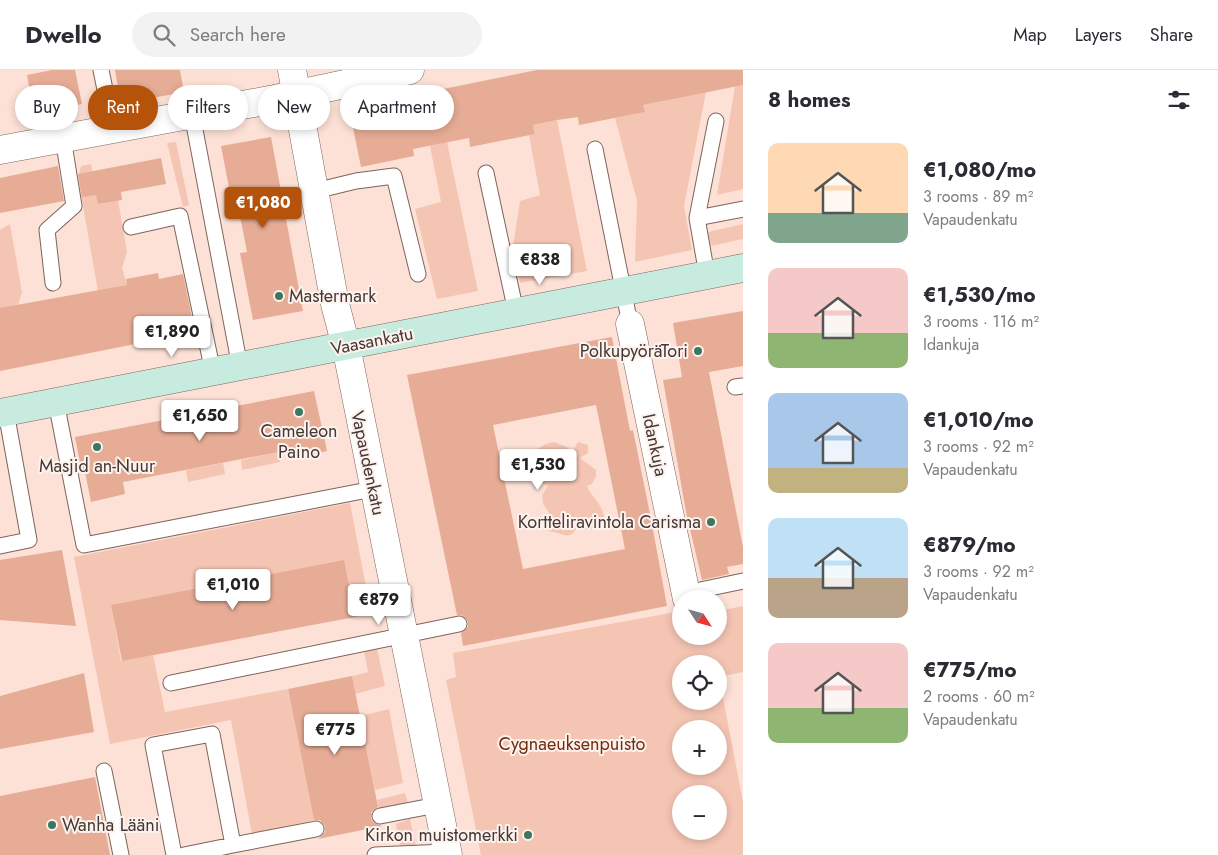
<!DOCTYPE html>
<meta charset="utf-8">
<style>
:root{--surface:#fff;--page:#f2f2f3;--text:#2b2b33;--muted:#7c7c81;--line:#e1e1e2;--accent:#b45309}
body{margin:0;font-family:Jost,sans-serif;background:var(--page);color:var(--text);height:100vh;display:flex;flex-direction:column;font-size:19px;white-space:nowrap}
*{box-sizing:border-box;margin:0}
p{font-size:16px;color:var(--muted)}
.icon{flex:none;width:28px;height:28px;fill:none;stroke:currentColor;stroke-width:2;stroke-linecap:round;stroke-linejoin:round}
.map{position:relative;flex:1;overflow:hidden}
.panel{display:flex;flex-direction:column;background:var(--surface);width:475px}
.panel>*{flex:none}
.top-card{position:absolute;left:15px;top:15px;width:475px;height:45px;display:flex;gap:10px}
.needle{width:32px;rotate:126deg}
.fabs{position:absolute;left:672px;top:520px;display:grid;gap:10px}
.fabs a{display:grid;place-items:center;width:55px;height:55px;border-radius:50%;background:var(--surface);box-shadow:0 2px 8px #0003;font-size:25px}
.price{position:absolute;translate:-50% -42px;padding:0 11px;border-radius:5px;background:#fff;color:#222;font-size:16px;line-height:32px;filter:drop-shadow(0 1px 2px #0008)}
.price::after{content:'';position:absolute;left:50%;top:30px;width:15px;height:11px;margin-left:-8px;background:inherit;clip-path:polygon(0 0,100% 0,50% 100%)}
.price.current{background:var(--accent);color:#fff}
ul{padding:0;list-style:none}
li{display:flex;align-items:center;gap:15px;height:125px;padding:0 25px}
li span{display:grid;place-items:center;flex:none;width:140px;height:100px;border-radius:10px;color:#555}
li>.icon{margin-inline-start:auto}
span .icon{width:60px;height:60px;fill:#fffc;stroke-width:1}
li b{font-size:21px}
h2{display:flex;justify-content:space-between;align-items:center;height:60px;padding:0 25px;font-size:21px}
.pill{padding:0 18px;border-radius:22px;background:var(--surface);box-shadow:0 2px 8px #0003;font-size:18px;line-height:45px}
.pill.current{background:var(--accent);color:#fff}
header{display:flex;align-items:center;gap:30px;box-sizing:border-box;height:70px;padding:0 25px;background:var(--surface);border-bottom:1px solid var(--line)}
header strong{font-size:24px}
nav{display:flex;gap:28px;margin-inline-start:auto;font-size:18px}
.search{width:350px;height:45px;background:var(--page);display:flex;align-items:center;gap:12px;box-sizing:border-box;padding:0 18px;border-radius:28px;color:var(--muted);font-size:19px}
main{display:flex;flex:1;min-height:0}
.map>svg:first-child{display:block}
.green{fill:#f5c5b3;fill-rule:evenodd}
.building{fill:#e6ac96;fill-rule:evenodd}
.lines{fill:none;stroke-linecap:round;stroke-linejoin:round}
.lane-casing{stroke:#7d645b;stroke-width:17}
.street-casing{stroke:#7d645b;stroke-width:29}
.secondary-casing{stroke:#7d645b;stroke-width:29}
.lane{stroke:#fff;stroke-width:15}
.street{stroke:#fff;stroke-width:28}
.secondary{stroke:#c8ebe0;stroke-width:28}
.poi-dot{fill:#3b7761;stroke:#fef2ee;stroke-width:2}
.labels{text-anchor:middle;stroke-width:4;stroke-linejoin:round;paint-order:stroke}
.poi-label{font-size:18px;fill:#433833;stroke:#fef2ee;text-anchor:end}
.street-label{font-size:18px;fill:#433833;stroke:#fef2ee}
.park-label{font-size:18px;fill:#712d0e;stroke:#fef2ee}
</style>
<header>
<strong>Dwello</strong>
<div class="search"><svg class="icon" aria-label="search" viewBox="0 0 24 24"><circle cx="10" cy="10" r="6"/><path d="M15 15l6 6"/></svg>Search here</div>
<nav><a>Map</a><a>Layers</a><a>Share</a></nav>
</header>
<main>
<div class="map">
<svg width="743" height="785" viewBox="0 0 743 785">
<rect width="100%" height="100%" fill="#fde1d6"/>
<path class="green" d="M 743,15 L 743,119 L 717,125 L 735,16 Z
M 706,22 L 684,136 L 692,180 L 635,192 L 637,131 L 615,48 L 645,42 L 643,35 Z
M 557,50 L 587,201 L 520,213 L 513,176 L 520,131 L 540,125 L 529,65 L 535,64 L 533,55 Z
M 176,72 L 189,135 L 183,137 L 167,73 Z
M 447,72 L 478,221 L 437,229 L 415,139 L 441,132 L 430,76 Z
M 91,94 L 98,134 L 118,130 L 127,182 L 122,198 L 127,215 L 98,221 L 78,108 L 81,96 Z
M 10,154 L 22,222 L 16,242 L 0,245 L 0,160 Z
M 743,154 L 743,169 L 711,176 L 708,162 Z
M 554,372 L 567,377 L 570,382 L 573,381 L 578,372 L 588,375 L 588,383 L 580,388 L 596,400 L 596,406 L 592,414 L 587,416 C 592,428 602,433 604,447 L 595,458 L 583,460 L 578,456 C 572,467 568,467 558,463 C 551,461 548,463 544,455 L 551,446 L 543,434 L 542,425 L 548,416 C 520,406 526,377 554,372 Z
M 278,382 L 280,392 L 242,400 L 241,390 Z
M 223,393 L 225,404 L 188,412 L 186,400 Z
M 350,433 L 371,543 L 355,547 L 111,535 L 121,591 L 153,585 L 165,642 L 288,619 L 314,750 L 252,764 L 231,650 L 110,674 L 74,487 Z
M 743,536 L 743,602 L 719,607 L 719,594 L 681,594 L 681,631 L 719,631 L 719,607 L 743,732 L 743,785 L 481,785 L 446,610 L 456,607 L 453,583 L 681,541 L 681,566 L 719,566 L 719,541 ZM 681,659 L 719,659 L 719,696 L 681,696 ZM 681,724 L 719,724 L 719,761 L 681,761 Z
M 377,578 L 385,616 L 355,624 L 352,606 L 368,602 L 364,581 Z
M 389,639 L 403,713 L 375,720 L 360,646 Z
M 405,723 L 408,734 L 379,740 L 377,730 Z
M 410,749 L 416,777 L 400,776 L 396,754 Z"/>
<path class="building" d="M 52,0 L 75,0 L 82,34 L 68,37 L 69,45 L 50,48 L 48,41 L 34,44 L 27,5 Z
M 115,0 L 180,0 L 184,22 L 121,34 Z
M 537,0 L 743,0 L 743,15 L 643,35 L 645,42 L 579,55 L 578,47 L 557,50 L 533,55 L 535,64 L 470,77 L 469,68 L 413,79 L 414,86 L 361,97 L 349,38 Z
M 271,67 L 303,241 L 253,250 L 240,183 L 247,182 L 238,136 L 233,138 L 221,76 Z
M 161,88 L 166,114 L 121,122 L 122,130 L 98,134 L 96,125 L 82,127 L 78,104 Z
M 58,96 L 64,131 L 0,143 L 0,108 Z
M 158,203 L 159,209 L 183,204 L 195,262 L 0,301 L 0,238 L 127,215 L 126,209 Z
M 743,241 L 743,296 L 709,302 L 743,477 L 743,494 L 727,497 L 729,504 L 702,510 L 686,442 L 663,310 L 682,307 L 673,253 Z
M 612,267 L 630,361 L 633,360 L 651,449 L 667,536 L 463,576 L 461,563 L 468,557 L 468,552 L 462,545 L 457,545 L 407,305 ZM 596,335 L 625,479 L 523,499 L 493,355 Z
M 314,321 L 327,381 L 290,389 L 289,380 L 123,412 L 125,424 L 91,432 L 85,402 L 82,403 L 75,367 Z
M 62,480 L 76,556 L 0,550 L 0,490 Z
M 344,490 L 355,547 L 122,591 L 111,535 Z
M 84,603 L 94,662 L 0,679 L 0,626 Z
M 352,606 L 378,737 L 371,742 L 371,748 L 373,752 L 382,756 L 318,769 L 325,762 L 325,757 L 320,750 L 314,750 L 288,619 Z
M 95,707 L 110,785 L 0,785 L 0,726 Z"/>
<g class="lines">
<defs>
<path id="lane" d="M 101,0 L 113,59
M 192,44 L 240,297
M 595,79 L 630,254
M 486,103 L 516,242
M 315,121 L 356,111 L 394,106 L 418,204
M 697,148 L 716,51
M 131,157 L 180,146 L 213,302
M 707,205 L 697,148 L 743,139
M 53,213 L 47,160 L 74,136 L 63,68
M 735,317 L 743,316
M 56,332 L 84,475 L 373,419
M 0,476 L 29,470 L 6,342
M 686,523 L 743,511
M 171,613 L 459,554
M 104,701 L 121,785
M 380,746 L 437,735
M 174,785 L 153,675 L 212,664 L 233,775 L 316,759
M 184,785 L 233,775
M 375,785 L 447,782"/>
<path id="street" d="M 292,0 L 335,234 L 346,276 L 448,785
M 0,80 L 275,29 L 410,0
M 630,254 L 687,529"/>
<path id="secondary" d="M 0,343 L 743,198"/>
</defs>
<use href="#lane" class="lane-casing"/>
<use href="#street" class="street-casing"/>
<use href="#secondary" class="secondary-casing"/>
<use href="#lane" class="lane"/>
<use href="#street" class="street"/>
<use href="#secondary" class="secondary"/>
</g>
<g class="poi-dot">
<circle cx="279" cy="226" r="5"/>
<circle cx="698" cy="281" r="5"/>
<circle cx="299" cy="342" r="5"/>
<circle cx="97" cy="377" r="5"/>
<circle cx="711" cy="452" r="5"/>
<circle cx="52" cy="755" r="5"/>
<circle cx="528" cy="765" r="5"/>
</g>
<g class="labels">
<g class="poi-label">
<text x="289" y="232" text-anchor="start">Mastermark</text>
<text x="688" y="287">PolkupyöräTori</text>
<text x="299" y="367" text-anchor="middle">Cameleon<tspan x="299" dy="21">Paino</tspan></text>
<text x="97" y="402" text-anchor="middle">Masjid an-Nuur</text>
<text x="701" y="458">Kortteliravintola Carisma</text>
<text x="62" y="761" text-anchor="start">Wanha Lääni</text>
<text x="518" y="771">Kirkon muistomerkki</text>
</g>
<g class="street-label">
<text transform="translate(372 271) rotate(-11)" y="6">Vaasankatu</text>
<text transform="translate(655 375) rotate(78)" y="6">Idankuja</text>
<text transform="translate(368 393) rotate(78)" y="6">Vapaudenkatu</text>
</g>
<g class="park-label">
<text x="572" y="680">Cygnaeuksenpuisto</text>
</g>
</g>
</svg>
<div class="fabs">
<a><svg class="needle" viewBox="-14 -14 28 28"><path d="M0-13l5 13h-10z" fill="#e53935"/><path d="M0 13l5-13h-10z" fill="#7c7c81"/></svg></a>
<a><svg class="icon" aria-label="locate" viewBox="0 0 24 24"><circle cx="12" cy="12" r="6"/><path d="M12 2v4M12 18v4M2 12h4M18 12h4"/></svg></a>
<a>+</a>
<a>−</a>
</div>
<b class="price current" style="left:263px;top:159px">€1,080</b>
<b class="price" style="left:540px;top:216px">€838</b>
<b class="price" style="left:172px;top:288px">€1,890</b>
<b class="price" style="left:200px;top:372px">€1,650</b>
<b class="price" style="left:538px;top:421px">€1,530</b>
<b class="price" style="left:233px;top:541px">€1,010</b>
<b class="price" style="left:379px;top:556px">€879</b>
<b class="price" style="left:335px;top:686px">€775</b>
<div class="top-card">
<a class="pill">Buy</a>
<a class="pill current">Rent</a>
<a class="pill">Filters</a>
<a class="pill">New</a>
<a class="pill">Apartment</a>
</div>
</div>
<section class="panel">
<h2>8 homes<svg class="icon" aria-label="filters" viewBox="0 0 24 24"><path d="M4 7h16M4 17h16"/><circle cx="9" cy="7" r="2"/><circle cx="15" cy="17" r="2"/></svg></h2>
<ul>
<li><span style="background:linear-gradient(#ffd9b3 70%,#7fa58c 0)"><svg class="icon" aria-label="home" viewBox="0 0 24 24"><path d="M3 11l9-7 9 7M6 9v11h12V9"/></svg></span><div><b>€1,080/mo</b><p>3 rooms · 89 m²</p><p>Vapaudenkatu</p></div></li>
<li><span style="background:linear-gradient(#f6c9c9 65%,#8fb573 0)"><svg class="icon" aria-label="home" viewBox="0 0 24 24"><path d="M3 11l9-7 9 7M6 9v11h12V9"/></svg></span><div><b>€1,530/mo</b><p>3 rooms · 116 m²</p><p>Idankuja</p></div></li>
<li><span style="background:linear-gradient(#a9c7e8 75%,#c2b280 0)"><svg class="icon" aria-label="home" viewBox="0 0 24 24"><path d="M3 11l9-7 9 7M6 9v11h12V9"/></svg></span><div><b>€1,010/mo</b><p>3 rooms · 92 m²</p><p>Vapaudenkatu</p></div></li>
<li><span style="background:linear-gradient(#bfe0f5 60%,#b9a48a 0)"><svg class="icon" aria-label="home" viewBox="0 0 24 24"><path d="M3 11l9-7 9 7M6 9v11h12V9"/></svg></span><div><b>€879/mo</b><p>3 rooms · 92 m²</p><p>Vapaudenkatu</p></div></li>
<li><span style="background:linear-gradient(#f6c9c9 65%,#8fb573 0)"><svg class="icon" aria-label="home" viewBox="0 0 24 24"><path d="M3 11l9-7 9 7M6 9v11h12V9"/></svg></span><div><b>€775/mo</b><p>2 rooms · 60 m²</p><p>Vapaudenkatu</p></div></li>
</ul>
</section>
</main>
